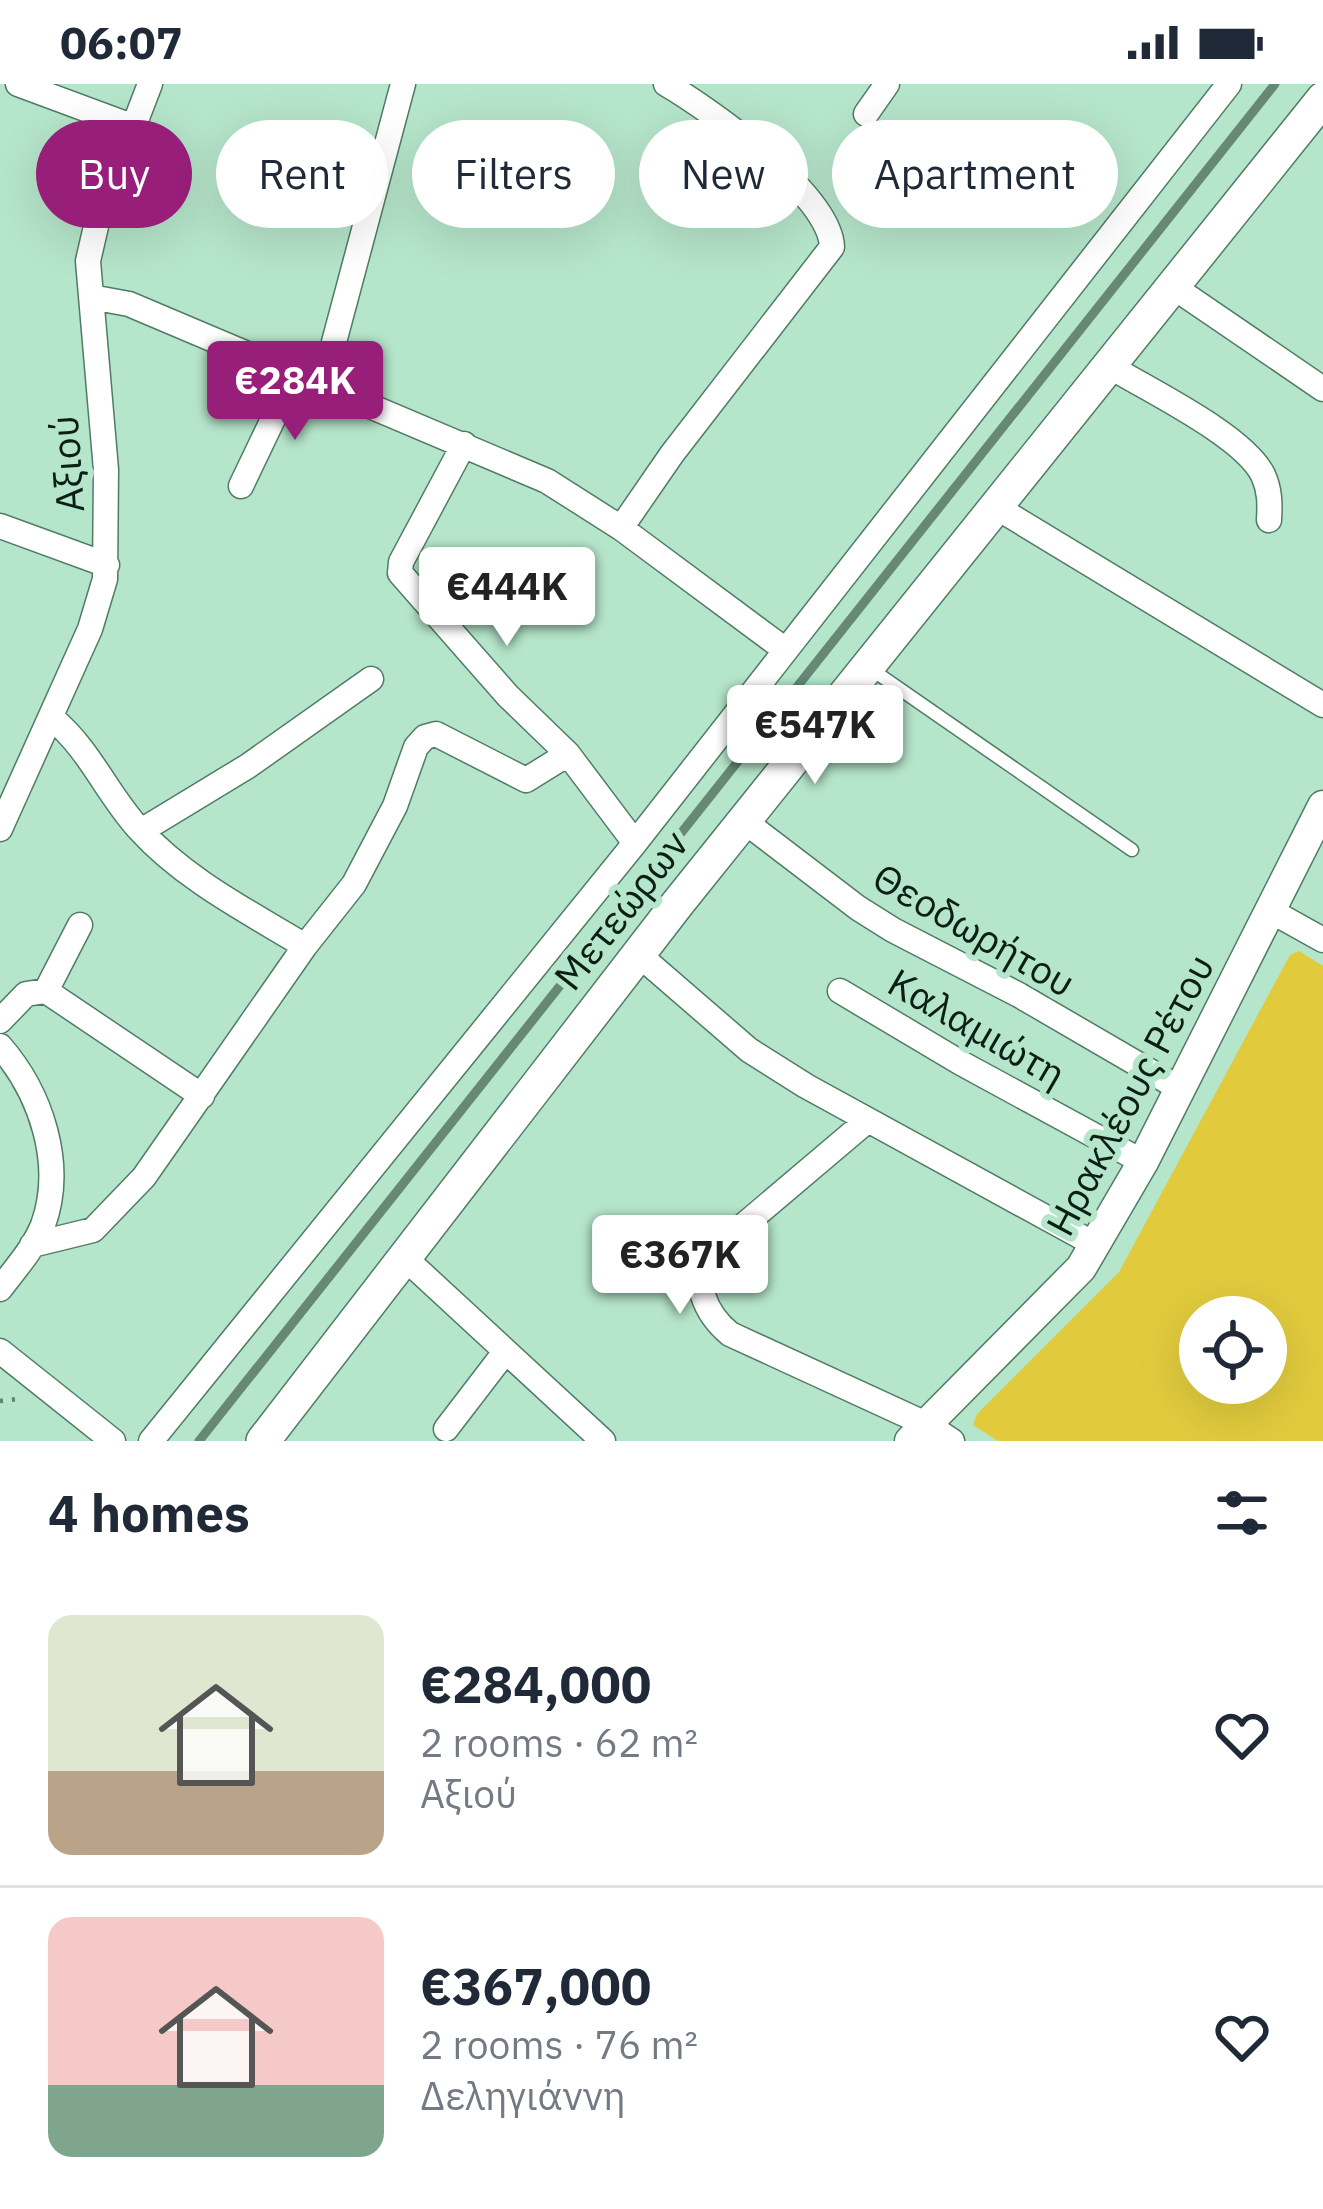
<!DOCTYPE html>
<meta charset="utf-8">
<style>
:root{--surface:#fff;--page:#f2f2f3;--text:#1f2937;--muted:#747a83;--line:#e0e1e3;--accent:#971e79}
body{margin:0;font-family:"IBM Plex Sans",sans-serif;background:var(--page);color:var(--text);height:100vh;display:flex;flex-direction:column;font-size:45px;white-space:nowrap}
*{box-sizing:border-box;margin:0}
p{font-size:39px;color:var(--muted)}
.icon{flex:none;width:66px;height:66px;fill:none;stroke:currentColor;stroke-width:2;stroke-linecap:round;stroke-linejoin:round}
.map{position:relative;height:1357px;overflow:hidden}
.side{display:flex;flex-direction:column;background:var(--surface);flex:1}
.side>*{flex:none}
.top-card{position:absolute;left:36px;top:36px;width:1251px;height:108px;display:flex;gap:24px}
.buttons{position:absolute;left:1179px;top:1212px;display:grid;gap:24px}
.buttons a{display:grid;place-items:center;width:108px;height:108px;border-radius:50%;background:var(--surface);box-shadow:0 12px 48px #0002;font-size:60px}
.price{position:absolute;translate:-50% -102px;padding:0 27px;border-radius:12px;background:#fff;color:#222;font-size:39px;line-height:78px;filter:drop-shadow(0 3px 6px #0008)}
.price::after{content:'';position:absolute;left:50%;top:72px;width:36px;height:27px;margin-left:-18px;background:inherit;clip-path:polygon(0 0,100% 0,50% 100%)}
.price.on{background:var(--accent);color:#fff}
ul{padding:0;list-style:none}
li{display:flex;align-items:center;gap:36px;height:300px;padding:0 48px}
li+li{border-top:3px solid var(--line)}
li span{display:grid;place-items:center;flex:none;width:336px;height:240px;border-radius:24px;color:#555}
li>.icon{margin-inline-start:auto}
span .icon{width:144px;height:144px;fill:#fffc;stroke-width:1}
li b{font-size:51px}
h2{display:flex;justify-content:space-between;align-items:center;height:144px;padding:0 48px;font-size:51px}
.pill{padding:0 42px;border-radius:54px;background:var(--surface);box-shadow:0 12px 48px #0002;font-size:42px;line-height:108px}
.pill.on{background:var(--accent);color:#fff}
.status{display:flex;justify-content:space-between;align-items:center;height:84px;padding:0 60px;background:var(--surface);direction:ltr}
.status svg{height:33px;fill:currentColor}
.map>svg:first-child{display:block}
.green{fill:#e1cb3d;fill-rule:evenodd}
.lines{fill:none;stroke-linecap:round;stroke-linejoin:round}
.service-casing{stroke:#507c65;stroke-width:15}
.minor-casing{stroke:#507c65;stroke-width:27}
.tertiary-casing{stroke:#507c65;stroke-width:33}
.secondary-casing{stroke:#507c65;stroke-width:36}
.path{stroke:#5f816e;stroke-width:4.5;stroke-dasharray:3 9;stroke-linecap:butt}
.service{stroke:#fff;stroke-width:12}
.minor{stroke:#fff;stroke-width:24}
.tertiary{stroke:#fff;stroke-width:30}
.secondary{stroke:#fff;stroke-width:33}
.rail{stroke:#668875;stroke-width:9}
.labels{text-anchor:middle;stroke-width:12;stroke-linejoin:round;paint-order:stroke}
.street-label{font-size:39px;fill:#0c1f15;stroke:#b5e5ca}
</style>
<div class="status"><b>06:07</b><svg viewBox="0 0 49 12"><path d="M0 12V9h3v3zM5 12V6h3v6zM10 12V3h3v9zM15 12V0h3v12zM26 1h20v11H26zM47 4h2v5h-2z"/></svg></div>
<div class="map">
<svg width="1323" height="1357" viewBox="0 0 1323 1357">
<rect width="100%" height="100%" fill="#b5e5ca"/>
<path class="green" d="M 1299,867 L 1323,882 L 1323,1357 L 998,1357 L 973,1341 L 977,1330 L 1119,1188 L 1290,871 ZM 1200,1233 L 1266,1233 L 1266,1299 L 1200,1299 Z"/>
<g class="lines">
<defs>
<path id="service" d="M 868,583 L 1132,766"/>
<path id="minor" d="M 18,0 L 134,43
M 866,30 L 887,0
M 1175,204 L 1323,305
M 91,213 L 129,220 L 547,397 L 621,444 L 784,565
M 1111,283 C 1150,307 1244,352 1263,391 C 1270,406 1270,420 1269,436
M 322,303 L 403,0
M 464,360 L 401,478 L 400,489 L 508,612 L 568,670 L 635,759
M 241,402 L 294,291
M 996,423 L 1323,621
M 0,442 L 107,481
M 621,444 L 672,370 L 832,163 C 830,110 710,26 666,0
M 52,634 C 91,667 105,707 138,744 C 184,795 247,827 305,862
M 744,737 L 858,824 L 893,846 L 1019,911 L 1177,1003
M 0,745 L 90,545 L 105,495 L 106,386 L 88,177 L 97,138 L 150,0
M 141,747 L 248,682 L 371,595
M 1271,827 L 1323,856
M 638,870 L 749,966 L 806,1002 L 1096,1161
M 46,907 L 80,841
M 840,907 L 961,979 L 1143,1078
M 0,937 L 26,910 L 46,907 L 202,1012
M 0,962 C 41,1009 65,1080 43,1141 C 34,1164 15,1185 0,1205
M 868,1036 L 711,1169 C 688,1195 707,1231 730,1250 L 928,1341 L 952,1357
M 32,1161 L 93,1146 L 144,1093 L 305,862 L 354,800 L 395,722 L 416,663 L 425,653 L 436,650 L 526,696 L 568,670
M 407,1176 L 603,1357
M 0,1267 L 113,1357
M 446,1345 L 505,1268
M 151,1357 L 635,759 L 1229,0"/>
<path id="tertiary" d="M 910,1357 L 1081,1184 L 1143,1078 L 1323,722"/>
<path id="secondary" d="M 263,1357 L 678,819 L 1323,15"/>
</defs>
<use href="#service" class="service-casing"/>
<use href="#minor" class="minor-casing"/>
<use href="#tertiary" class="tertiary-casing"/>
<use href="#secondary" class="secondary-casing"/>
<path class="path" d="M 613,825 L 618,829 L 636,825
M 0,1317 L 18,1315"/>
<use href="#service" class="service"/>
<use href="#minor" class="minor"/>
<use href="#tertiary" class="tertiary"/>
<use href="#secondary" class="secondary"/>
<path class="rail" d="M 199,1357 L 1275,0"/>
</g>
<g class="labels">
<g class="street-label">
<text transform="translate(67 380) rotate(-94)" y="14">Αξιού</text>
<text transform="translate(621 826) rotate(-52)" y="14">Μετεώρων</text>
<text transform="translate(974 846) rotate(30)" y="14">Θεοδωρήτου</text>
<text transform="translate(977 944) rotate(30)" y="14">Καλαμιώτη</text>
<text transform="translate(1130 1011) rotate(-62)" y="14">Ηρακλέους Ρέτου</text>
</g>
</g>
</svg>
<div class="buttons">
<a><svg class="icon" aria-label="locate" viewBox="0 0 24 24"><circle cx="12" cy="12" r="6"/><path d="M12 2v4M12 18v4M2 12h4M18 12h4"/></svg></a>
</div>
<b class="price on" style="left:295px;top:359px">€284K</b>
<b class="price" style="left:507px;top:565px">€444K</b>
<b class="price" style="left:815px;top:703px">€547K</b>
<b class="price" style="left:680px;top:1233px">€367K</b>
<div class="top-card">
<a class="pill on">Buy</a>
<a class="pill">Rent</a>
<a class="pill">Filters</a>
<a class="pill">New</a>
<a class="pill">Apartment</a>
</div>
</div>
<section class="side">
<h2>4 homes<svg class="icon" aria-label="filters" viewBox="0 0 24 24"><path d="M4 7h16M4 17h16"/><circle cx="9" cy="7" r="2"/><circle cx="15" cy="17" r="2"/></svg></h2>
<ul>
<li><span style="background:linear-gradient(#dfe7d0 65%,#b9a48a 0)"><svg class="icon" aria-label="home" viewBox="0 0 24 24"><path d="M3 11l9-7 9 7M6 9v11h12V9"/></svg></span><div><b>€284,000</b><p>2 rooms · 62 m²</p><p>Αξιού</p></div><svg class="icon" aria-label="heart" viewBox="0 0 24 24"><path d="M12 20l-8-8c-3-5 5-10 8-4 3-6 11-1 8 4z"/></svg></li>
<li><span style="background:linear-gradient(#f6c9c9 70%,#7fa58c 0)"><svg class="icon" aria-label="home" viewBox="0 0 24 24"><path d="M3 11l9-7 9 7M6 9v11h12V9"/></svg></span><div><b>€367,000</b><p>2 rooms · 76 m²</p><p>Δεληγιάννη</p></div><svg class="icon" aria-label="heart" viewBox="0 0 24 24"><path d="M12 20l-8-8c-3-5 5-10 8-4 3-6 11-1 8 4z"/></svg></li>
</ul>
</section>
